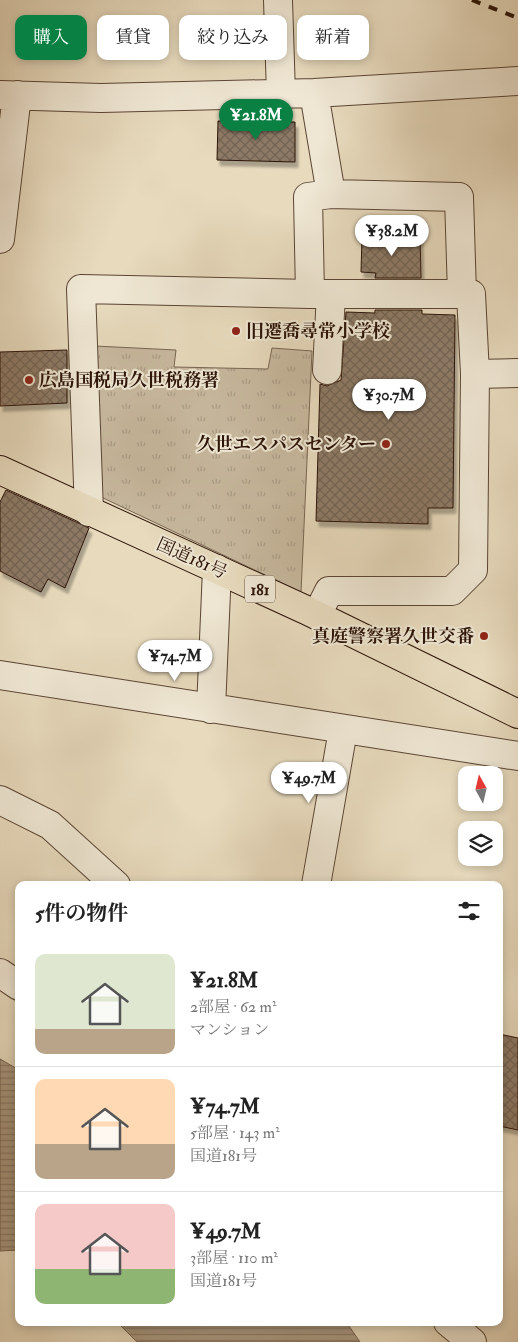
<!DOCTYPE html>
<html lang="ja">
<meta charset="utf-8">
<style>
:root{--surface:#fff;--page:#f2f2f2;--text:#222;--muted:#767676;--line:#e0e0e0;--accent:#0b8043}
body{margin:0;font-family:"IM FELL Double Pica","Noto Serif JP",serif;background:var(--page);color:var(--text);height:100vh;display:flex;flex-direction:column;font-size:19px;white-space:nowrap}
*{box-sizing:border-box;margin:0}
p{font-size:16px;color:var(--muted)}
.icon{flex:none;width:28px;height:28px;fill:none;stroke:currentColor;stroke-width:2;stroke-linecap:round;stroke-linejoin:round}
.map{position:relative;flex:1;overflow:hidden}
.sheet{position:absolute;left:15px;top:881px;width:488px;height:445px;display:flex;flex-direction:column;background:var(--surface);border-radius:10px;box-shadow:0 2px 8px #0003}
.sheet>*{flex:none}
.guide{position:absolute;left:15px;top:15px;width:489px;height:45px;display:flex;gap:10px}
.needle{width:32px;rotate:352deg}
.fabs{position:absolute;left:458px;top:766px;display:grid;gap:10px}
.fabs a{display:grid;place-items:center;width:45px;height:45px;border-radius:10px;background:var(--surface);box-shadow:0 2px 8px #0003;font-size:25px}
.price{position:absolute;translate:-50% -42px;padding:0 11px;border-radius:18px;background:#fff;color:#222;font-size:16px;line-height:32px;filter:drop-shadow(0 1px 2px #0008)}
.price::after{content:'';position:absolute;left:50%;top:30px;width:15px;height:11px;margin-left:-8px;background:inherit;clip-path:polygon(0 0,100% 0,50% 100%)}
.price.selected{background:var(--accent);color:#fff}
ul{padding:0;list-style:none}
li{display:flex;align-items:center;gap:15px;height:125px;padding:0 20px}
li+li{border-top:1px solid var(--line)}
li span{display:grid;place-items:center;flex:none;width:140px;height:100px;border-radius:10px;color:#555}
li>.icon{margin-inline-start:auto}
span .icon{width:60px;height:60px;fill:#fffc;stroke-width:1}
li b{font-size:21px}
h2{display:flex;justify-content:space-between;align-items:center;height:60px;padding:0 20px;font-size:21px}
.tag{padding:0 18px;border-radius:10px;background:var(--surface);box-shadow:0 2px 8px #0003;font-size:18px;line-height:45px}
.tag.selected{background:var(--accent);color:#fff}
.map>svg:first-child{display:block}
.park{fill:url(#park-tufts);stroke:#796652}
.water{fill:url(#water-rules);stroke:#75624f}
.building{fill:url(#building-cross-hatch);stroke:#2b1307;filter:url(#shadow)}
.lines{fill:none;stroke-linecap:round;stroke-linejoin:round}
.minor-casing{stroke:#5a4534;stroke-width:30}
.highway-casing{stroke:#2b1307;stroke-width:30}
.minor{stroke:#efe7d4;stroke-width:28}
.highway{stroke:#e7dabd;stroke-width:28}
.rail{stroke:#2b1307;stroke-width:4;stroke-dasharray:9 9;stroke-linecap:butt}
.poi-dot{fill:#8f2418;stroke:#efe7d4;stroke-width:2}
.labels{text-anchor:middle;stroke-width:4;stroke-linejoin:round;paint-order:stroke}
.shield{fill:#efe7d4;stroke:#665344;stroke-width:1}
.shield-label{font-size:16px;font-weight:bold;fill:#2b1307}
.poi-label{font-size:18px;font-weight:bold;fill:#2b1307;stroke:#efe7d4;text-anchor:start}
.street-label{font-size:18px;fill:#2b1307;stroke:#efe7d4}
</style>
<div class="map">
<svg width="518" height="1342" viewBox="0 0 518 1342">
<defs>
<pattern id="park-tufts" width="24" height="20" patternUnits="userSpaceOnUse" patternTransform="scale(1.25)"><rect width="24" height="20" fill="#c7b89e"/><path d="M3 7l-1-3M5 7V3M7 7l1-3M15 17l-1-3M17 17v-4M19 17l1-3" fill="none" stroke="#ab9d87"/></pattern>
<pattern id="water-rules" width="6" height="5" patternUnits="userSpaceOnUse" patternTransform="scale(1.25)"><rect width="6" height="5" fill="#a7967f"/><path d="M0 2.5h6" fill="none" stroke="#887966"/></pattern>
<pattern id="building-cross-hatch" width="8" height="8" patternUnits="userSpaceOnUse" patternTransform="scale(1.25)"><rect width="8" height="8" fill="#8d7a66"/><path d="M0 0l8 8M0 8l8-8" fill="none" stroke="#736352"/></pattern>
<filter id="shadow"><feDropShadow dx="3" dy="5.5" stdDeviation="1" flood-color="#0004"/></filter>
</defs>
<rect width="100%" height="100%" fill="#e7dabd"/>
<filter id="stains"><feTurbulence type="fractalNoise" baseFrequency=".004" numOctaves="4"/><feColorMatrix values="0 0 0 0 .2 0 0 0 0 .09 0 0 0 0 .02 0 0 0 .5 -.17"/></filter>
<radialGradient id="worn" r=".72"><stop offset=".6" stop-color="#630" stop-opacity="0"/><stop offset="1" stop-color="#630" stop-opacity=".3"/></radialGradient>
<path class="park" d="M 95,346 L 176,350 L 174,367 L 268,369 L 272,348 L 312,351 L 301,592 L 99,496 Z"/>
<path class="water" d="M 0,1059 L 19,1070 L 19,1250 L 0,1251 Z
M 118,1323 L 347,1323 L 360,1342 L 137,1342 Z"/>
<path class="building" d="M 218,121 L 295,122 L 295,162 L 217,160 Z
M 362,237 L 420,237 L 421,278 L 375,278 L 376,273 L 361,272 Z
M 375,310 L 422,310 L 422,314 L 455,315 L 453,508 L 428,508 L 428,524 L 316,521 L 320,384 L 327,386 L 341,380 L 346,312 L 375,313 Z
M 67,350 L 67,403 L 0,406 L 0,352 Z
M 6,490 L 89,528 L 65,588 L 48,579 L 41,592 L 0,571 L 0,502 Z
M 499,1034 L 518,1038 L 518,1130 L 499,1126 Z"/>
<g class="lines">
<defs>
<path id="minor" d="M 278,0 L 281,94
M 314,93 L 331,194 L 308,197 L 310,294 L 331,294 L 327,370
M 0,95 L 101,98 L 314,93 L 518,81
M 331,194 L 459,197 L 462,294
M 0,239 L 17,95
M 475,374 L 518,373
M 89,512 L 81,289 L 310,294
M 317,615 L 329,591 L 452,591 L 473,570 L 475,374 L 471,294 L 331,294
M 0,675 L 518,756
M 211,709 L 217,569
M 0,800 L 50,825 L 116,885
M 316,885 L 343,730
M 0,973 L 19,986
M 448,1322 L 472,1342"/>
<path id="highway" d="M 0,470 L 306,610 L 518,714"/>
</defs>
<use href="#minor" class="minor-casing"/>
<use href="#highway" class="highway-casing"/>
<use href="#minor" class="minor"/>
<use href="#highway" class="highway"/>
<path class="rail" d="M 472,0 L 518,18"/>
</g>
<g class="poi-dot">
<circle cx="236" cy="331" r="5"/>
<circle cx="29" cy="380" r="5"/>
<circle cx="386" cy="444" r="5"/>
<circle cx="484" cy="636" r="5"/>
</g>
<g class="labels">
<rect class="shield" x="245" y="575.5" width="30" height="27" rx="4"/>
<g class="shield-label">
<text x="260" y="595">181</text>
</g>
<g class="poi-label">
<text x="246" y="337">旧遷喬尋常小学校</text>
<text x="39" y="386">広島国税局久世税務署</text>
<text x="376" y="450" text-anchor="end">久世エスパスセンター</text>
<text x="474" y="642" text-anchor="end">真庭警察署久世交番</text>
</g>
<g class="street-label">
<text transform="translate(192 558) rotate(24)" y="6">国道181号</text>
</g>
</g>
<rect width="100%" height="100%" filter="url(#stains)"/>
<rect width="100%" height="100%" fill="url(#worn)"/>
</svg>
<div class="fabs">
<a><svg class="needle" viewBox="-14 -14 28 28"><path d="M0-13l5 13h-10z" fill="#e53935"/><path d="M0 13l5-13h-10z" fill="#767676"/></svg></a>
<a><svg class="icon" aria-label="layers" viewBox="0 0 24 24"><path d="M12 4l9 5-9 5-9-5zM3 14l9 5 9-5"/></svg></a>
</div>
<b class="price selected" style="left:256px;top:141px">¥21.8M</b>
<b class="price" style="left:392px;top:257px">¥38.2M</b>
<b class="price" style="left:389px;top:421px">¥30.7M</b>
<b class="price" style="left:175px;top:682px">¥74.7M</b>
<b class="price" style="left:309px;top:804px">¥49.7M</b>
<div class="guide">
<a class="tag selected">購入</a>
<a class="tag">賃貸</a>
<a class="tag">絞り込み</a>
<a class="tag">新着</a>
</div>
<section class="sheet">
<h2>5件の物件<svg class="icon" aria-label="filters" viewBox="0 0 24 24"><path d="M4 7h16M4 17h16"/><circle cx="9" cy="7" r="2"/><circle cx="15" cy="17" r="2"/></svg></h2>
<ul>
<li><span style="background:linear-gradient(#dfe7d0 75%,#b9a48a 0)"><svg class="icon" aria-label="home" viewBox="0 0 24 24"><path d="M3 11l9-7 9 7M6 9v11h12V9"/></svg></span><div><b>¥21.8M</b><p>2部屋 · 62 m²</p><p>マンション</p></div></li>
<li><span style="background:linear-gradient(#ffd9b3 65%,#b9a48a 0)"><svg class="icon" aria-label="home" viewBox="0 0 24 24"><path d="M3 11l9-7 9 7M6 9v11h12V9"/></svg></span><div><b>¥74.7M</b><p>5部屋 · 143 m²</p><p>国道181号</p></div></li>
<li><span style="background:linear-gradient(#f6c9c9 65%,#8fb573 0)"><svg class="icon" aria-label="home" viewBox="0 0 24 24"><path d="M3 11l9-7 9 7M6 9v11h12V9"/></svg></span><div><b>¥49.7M</b><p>3部屋 · 110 m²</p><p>国道181号</p></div></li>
</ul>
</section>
</div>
